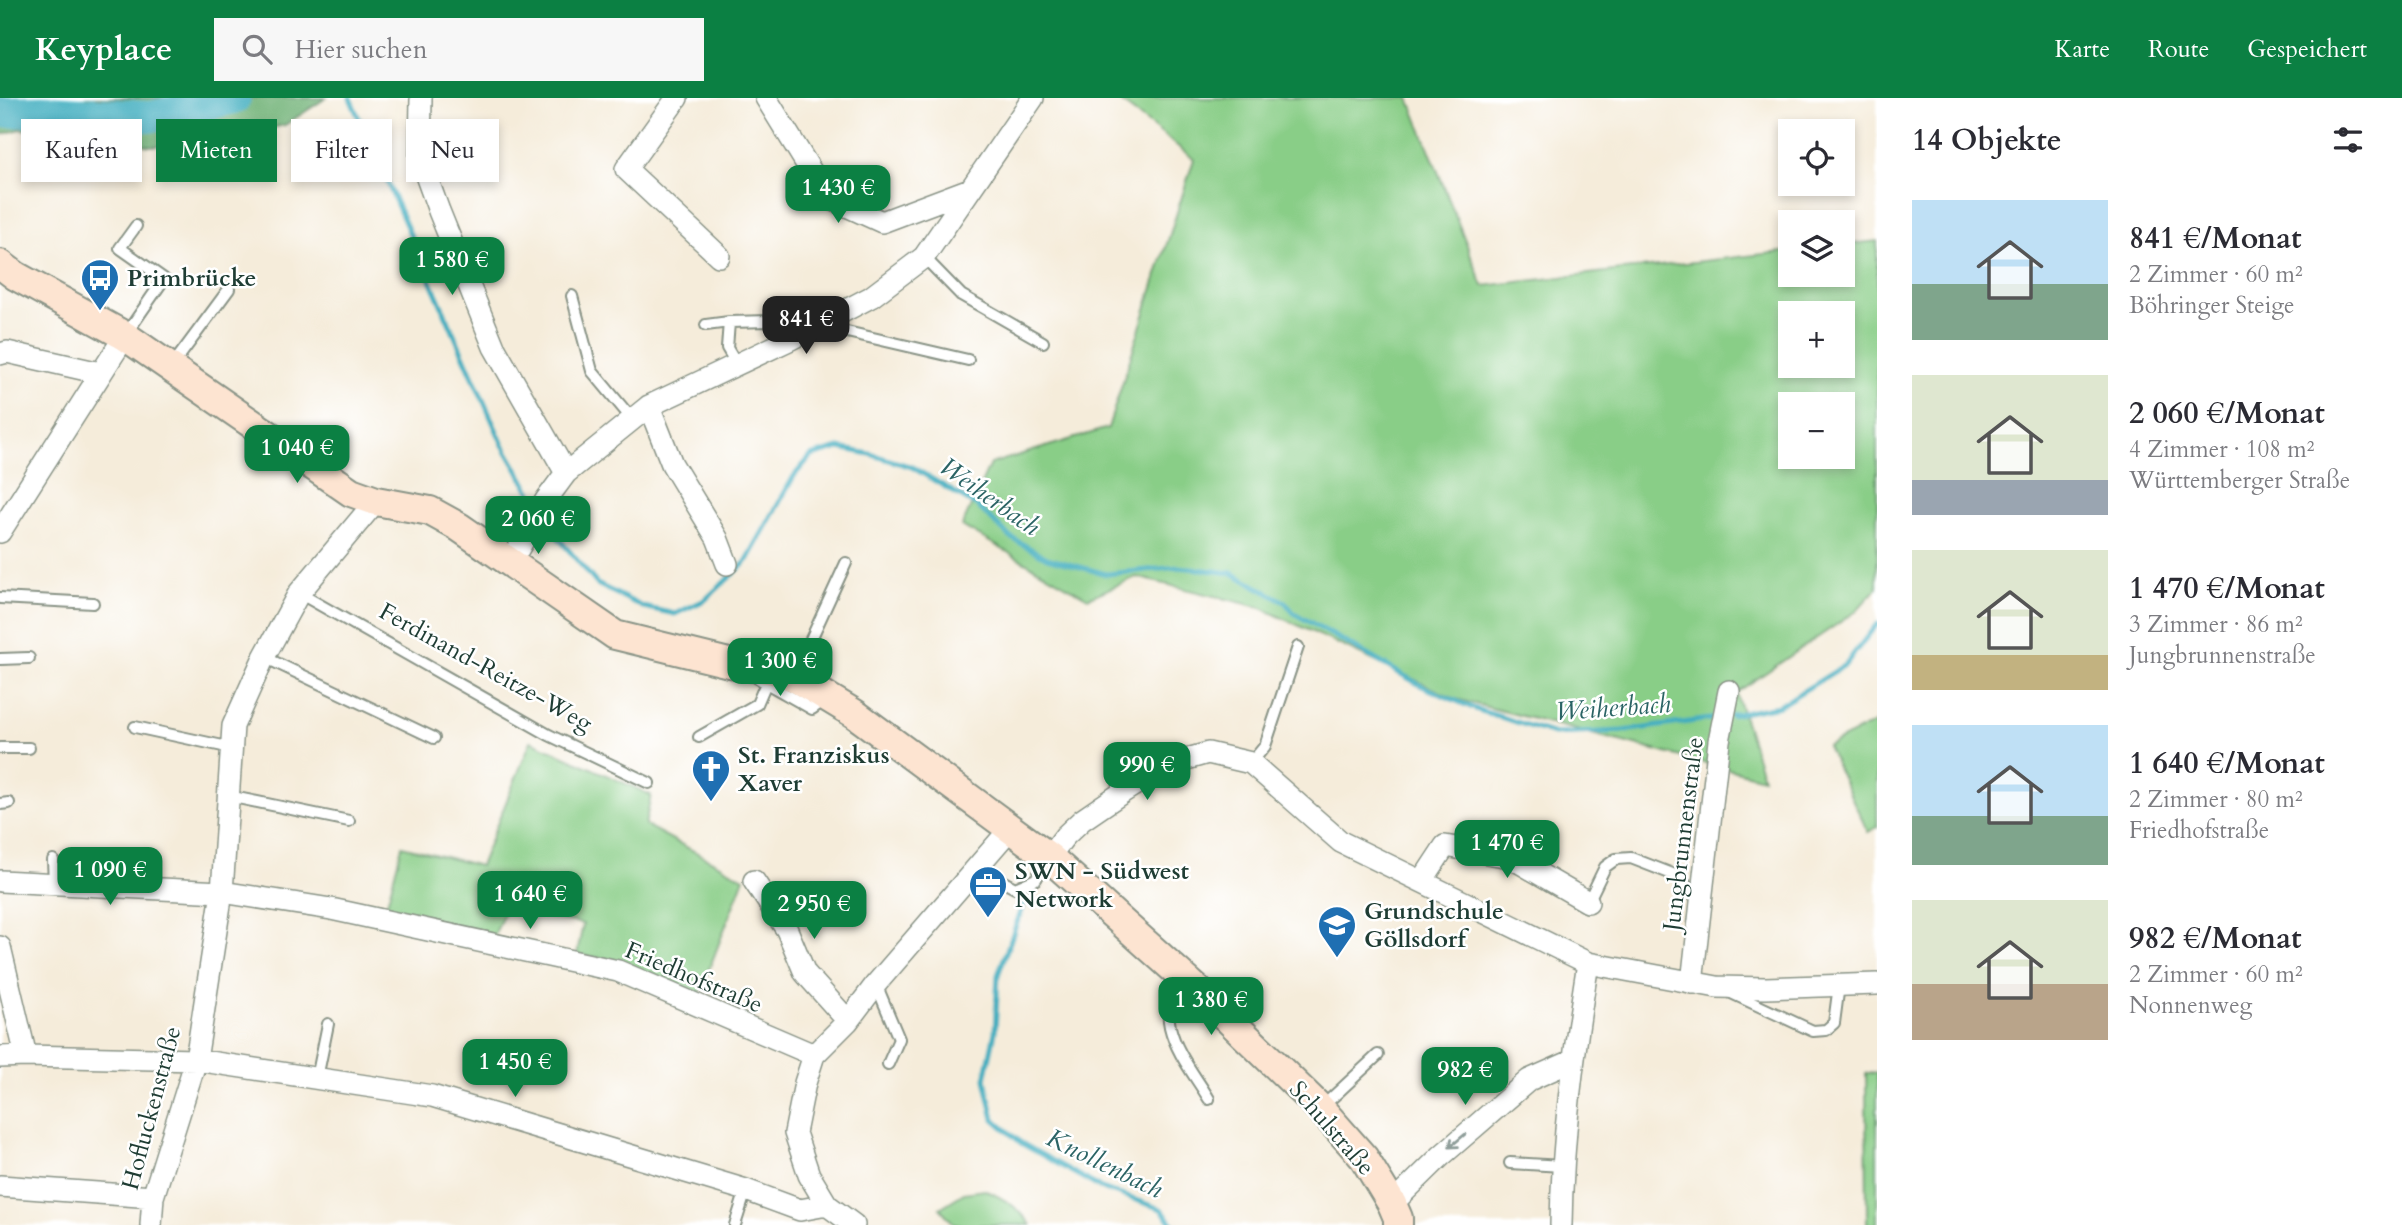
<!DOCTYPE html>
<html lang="de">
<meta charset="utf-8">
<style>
:root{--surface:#fff;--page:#f7f7f7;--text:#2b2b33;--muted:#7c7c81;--accent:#0b8043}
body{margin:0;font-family:Cardo,serif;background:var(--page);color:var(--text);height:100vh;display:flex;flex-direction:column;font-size:26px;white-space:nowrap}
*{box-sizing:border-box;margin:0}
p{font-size:23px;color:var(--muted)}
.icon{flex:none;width:38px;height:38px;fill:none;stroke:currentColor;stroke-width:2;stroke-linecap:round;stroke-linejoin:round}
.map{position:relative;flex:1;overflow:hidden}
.sheet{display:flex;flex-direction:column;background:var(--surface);width:525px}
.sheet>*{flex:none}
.top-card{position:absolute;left:21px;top:21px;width:665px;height:63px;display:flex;gap:14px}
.fabs{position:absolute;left:1778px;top:21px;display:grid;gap:14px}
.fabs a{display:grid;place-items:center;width:77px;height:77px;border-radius:0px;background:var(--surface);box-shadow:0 4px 10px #0003;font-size:35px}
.price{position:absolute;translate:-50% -60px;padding:0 16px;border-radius:14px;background:var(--accent);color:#fff;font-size:23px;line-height:46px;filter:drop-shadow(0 2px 4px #0008)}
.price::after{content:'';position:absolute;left:50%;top:42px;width:21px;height:16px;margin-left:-10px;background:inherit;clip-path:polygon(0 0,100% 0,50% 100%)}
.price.on{background:#222;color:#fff}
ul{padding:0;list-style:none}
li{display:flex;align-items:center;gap:21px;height:175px;padding:0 35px}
li span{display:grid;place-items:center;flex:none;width:196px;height:140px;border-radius:0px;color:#555}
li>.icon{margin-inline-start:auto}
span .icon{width:84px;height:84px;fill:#fffc;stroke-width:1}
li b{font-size:30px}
h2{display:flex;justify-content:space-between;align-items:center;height:84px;padding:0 35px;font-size:30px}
.tag{padding:0 24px;border-radius:0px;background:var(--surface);box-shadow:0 4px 10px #0003;font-size:24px;line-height:63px}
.tag.on{background:var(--accent);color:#fff}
header{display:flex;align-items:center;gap:42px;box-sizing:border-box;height:98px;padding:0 35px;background:var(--accent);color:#fff}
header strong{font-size:33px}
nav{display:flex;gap:38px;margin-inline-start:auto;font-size:24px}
.search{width:490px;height:63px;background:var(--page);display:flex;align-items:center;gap:18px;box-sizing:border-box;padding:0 24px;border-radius:0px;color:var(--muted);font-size:26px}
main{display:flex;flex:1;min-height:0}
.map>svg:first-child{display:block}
.green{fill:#89ce87;stroke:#54865e;stroke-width:2;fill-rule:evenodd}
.forest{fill:#6eb174;stroke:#467754;stroke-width:2}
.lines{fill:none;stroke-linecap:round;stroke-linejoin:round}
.stream{stroke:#41adbf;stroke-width:5}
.river{stroke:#41adbf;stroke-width:32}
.lane-casing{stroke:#8a9487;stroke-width:14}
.street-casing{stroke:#8a9487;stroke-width:24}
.secondary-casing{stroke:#8a9487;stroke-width:32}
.lane{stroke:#fff;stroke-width:10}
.street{stroke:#fff;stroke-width:21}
.secondary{stroke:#fde4d1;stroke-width:28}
.oneway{stroke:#8f9e9a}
.labels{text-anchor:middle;stroke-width:5;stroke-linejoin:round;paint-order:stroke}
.poi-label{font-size:24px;font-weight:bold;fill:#1f3d34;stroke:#fff;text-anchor:start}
.street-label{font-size:24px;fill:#1f3d34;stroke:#fff}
.water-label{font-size:26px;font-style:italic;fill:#2b6465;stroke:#fff}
</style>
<header>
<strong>Keyplace</strong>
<div class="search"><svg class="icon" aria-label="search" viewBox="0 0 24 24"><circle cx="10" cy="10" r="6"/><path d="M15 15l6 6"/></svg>Hier suchen</div>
<nav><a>Karte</a><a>Route</a><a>Gespeichert</a></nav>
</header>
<main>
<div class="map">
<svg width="1877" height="1127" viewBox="0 0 1877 1127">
<rect width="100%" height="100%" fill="#fff"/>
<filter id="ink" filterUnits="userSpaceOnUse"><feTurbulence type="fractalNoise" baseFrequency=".0143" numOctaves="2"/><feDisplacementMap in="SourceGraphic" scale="14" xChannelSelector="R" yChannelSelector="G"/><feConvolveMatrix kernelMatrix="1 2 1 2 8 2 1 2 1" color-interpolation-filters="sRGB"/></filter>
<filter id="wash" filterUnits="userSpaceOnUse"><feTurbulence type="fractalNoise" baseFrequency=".00686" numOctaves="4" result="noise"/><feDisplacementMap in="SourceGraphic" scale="28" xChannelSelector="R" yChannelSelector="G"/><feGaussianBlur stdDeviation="1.57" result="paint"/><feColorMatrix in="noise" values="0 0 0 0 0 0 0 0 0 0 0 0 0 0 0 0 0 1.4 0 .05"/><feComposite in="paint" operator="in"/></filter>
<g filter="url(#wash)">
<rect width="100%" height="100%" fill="#f5ecda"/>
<path class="green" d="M 1116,0 L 1409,0 L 1483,188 L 1790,153 L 1790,177 L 1843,177 L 1843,147 L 1877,143 L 1877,490 L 1855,514 L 1736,595 L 1763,680 L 1456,601 L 1259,509 L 1136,479 L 1088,500 L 962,428 L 990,366 L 1108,330 L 1194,61 ZM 1790,215 L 1843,215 L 1843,268 L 1790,268 ZM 1790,306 L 1843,306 L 1843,359 L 1790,359 Z
M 1877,624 L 1877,729 L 1868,734 L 1827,648 Z
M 531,643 L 651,697 L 645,727 L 744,780 L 700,895 L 620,864 L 577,856 L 583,826 L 506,810 L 494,838 L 386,809 L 402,748 L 480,768 Z
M 1866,975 L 1877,975 L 1877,1127 L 1867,1127 Z
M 985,1092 C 1005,1101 1018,1109 1031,1127 L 955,1127 L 940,1110 L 964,1095 Z"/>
<path class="forest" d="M 0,0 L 326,0 L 285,27 L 209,44 L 152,48 L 20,31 L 0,37 Z"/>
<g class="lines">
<path class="stream" d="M 350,0 L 503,347 L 537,405
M 544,416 L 556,437 L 597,486 L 643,509 L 675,516 L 705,502 L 746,464 L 794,378 L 811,358 L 839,350 L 870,356 L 912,369 L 977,408 L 1010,439 L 1047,460 L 1106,476 L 1179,469 L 1232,475 L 1285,504 L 1294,515 L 1422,588 L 1475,611 L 1554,636 L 1623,633 L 1718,620
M 1731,617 L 1779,608 L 1845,567 L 1877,526
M 1024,805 L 998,877 L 995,934 L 985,981 L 994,1021 L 1021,1045 L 1099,1089 L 1161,1111 L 1174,1127"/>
<path class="river" d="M 0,14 L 42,13 L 150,19 L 235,0"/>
</g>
</g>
<g filter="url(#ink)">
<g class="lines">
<defs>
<path id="lane" d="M 924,159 L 961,197 L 1043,244
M 572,198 L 592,273 L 632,321
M 706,227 L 729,224
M 821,228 L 968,262
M 126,236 L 164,181 L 120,150 L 136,128
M 737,267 L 727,250 L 729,224 L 771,223 L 791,241
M 172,268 L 229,191
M 299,495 L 549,637 L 649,685
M 0,500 L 93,505
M 264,559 L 434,640
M 0,561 L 29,560
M 795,576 L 846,465
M 766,585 L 812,611 L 826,601
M 135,629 L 232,650
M 699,639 L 757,606 L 766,585 L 756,579
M 0,650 L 29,650
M 1251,665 L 1265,648 L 1298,549
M 228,698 L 349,723
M 0,706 L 9,705
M 53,762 L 54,785
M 981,765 L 996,780 L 1015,790 L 1036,781 L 1047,761
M 1588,804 L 1605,769 L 1616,761 L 1631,760 L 1680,779 L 1699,804
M 1174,875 C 1171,892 1166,911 1170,929 C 1176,955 1196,979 1209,1001
M 876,886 L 899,941 L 888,966
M 1729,894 L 1813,933 L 1826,932 L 1834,925 L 1839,887
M 317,980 L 328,926
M 1322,1009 L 1378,957
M 1510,1065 L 1562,1068
M 735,1127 L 746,1092"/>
<path id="street" d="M 421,0 L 420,61 L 439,113 L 494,249 L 566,375
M 677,0 L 626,71 L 719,158
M 766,0 L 827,99 L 882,124 L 970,91
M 0,256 L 7,254 L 100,275
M 649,308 L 672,366 L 717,440 L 727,466
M 0,434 L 125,238
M 511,464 L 546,402 L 566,375 L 649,308 L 791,241 L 871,199 L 924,159 L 1033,0
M 1049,759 L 1065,738 L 1082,722 L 1123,694 L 1166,667 L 1208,655 L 1251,665 L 1341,744 L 1588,865 L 1717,889 L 1766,890 L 1877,886
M 0,783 L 222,794 L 331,811 L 618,873 L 814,957
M 754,783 L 787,832 L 805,875 L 848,923
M 1422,783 L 1445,748 L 1510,759 L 1588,804
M 0,849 L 26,958
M 1692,885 L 1719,643 L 1729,593
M 0,959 L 26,958 L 196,962 L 432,998 L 746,1092 L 800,1112 L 827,1107
M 0,1088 L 153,1099
M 1392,1106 L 1441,1058 L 1529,982 L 1572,963
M 151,1127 L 153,1099 L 196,962 L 222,794 L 233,628 L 264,559 L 299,495 L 376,403
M 854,1127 L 827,1107 L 809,1077 L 795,1035 L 805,985 L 814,957 L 848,923 L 876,886 L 1010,731
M 1561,1127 C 1562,1039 1574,953 1588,865"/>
<path id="secondary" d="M 0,166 L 16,178 L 125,238 L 351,394 L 376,403 L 430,413 L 459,429 L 615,537 L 729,565 L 773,572 L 794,579 L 855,616 L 1049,759 L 1202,896 L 1320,1010 L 1364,1060 L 1392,1106 L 1398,1120 L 1398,1127"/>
</defs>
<use href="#lane" class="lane-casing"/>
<use href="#street" class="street-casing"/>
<use href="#secondary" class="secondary-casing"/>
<use href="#lane" class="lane"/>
<use href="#street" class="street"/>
<use href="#secondary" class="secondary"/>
</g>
<defs><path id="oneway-shaft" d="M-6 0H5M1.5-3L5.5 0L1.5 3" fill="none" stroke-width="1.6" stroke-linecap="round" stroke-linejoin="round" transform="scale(1.75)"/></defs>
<use class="oneway" href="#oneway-shaft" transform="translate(1457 1043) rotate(140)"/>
</g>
<defs>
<symbol id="bus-pin" viewBox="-11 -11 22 30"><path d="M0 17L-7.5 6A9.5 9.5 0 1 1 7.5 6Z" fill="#1f6fb2" stroke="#fff"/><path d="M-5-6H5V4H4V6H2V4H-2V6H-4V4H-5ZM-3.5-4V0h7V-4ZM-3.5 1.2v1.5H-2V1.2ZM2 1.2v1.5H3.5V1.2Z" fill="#fff"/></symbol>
<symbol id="church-pin" viewBox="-11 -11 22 30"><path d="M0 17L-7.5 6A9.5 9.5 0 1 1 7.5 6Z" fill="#1f6fb2" stroke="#fff"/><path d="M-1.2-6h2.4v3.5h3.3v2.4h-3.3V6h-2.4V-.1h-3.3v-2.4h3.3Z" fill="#fff"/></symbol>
<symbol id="office-pin" viewBox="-11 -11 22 30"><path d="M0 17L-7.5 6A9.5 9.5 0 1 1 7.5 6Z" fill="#1f6fb2" stroke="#fff"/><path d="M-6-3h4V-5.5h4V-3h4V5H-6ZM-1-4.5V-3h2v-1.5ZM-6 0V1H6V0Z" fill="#fff"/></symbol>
<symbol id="school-pin" viewBox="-11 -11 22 30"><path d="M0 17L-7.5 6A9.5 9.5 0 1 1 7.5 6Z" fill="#1f6fb2" stroke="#fff"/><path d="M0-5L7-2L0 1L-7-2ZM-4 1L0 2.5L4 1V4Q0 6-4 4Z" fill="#fff"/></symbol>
</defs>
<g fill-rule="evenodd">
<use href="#bus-pin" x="78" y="158" width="44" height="60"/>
<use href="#church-pin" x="689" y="649" width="44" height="60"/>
<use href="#office-pin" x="966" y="765" width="44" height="60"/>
<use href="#school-pin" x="1315" y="805" width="44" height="60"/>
</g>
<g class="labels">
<g class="poi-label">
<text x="127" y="188">Primbrücke</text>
<text x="738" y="665">St. Franziskus<tspan x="738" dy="28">Xaver</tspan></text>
<text x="1015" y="781">SWN - Südwest<tspan x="1015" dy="28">Network</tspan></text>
<text x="1364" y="821">Grundschule<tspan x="1364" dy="28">Göllsdorf</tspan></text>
</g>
<g class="street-label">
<text transform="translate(486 569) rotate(29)" y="8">Ferdinand-Reitze-Weg</text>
<text transform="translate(1683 736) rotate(-83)" y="8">Jungbrunnenstraße</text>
<text transform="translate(694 879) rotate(23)" y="8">Friedhofstraße</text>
<text transform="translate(151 1010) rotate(-75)" y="8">Hofluckenstraße</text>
<text transform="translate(1332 1030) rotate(49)" y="8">Schulstraße</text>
</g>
<g class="water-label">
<text transform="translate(990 398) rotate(35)" y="9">Weiherbach</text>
<text transform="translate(1613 609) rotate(-4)" y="9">Weiherbach</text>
<text transform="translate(1105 1065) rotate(26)" y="9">Knollenbach</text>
</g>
</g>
</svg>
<div class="fabs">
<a><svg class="icon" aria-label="locate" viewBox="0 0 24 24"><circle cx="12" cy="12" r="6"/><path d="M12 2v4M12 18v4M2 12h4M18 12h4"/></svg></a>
<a><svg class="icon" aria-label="layers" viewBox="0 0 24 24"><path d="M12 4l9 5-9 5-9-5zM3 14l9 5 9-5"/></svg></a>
<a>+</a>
<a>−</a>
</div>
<b class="price" style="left:838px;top:127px">1 430 €</b>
<b class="price" style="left:452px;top:199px">1 580 €</b>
<b class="price on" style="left:806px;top:258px">841 €</b>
<b class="price" style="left:297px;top:387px">1 040 €</b>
<b class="price" style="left:538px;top:458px">2 060 €</b>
<b class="price" style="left:780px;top:600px">1 300 €</b>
<b class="price" style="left:1147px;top:704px">990 €</b>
<b class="price" style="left:1507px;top:782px">1 470 €</b>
<b class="price" style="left:110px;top:809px">1 090 €</b>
<b class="price" style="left:530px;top:833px">1 640 €</b>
<b class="price" style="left:814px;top:843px">2 950 €</b>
<b class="price" style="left:1211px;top:939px">1 380 €</b>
<b class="price" style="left:515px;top:1001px">1 450 €</b>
<b class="price" style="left:1465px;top:1009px">982 €</b>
<div class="top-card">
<a class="tag">Kaufen</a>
<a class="tag on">Mieten</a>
<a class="tag">Filter</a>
<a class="tag">Neu</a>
</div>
</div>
<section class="sheet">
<h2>14 Objekte<svg class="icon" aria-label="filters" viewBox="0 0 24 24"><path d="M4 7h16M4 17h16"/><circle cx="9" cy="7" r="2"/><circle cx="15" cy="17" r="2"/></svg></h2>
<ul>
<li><span style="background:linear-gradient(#bfe0f5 60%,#7fa58c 0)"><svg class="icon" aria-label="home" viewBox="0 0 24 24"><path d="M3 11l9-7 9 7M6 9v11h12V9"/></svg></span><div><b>841 €/Monat</b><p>2 Zimmer · 60 m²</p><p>Böhringer Steige</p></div></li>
<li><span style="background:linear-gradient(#dfe7d0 75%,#9aa5b1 0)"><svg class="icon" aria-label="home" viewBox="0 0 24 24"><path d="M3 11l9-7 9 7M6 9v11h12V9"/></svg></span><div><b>2 060 €/Monat</b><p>4 Zimmer · 108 m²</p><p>Württemberger Straße</p></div></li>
<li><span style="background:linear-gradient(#dfe7d0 75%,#c2b280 0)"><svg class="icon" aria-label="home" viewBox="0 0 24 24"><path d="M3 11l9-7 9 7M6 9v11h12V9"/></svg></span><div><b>1 470 €/Monat</b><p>3 Zimmer · 86 m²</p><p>Jungbrunnenstraße</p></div></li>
<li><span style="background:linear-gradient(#bfe0f5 65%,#7fa58c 0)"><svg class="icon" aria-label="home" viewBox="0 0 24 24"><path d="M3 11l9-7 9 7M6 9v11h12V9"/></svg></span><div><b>1 640 €/Monat</b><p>2 Zimmer · 80 m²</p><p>Friedhofstraße</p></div></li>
<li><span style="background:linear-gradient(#dfe7d0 60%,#b9a48a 0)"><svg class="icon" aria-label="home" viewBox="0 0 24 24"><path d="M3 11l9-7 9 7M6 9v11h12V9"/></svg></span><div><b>982 €/Monat</b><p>2 Zimmer · 60 m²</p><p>Nonnenweg</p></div></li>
</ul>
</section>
</main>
